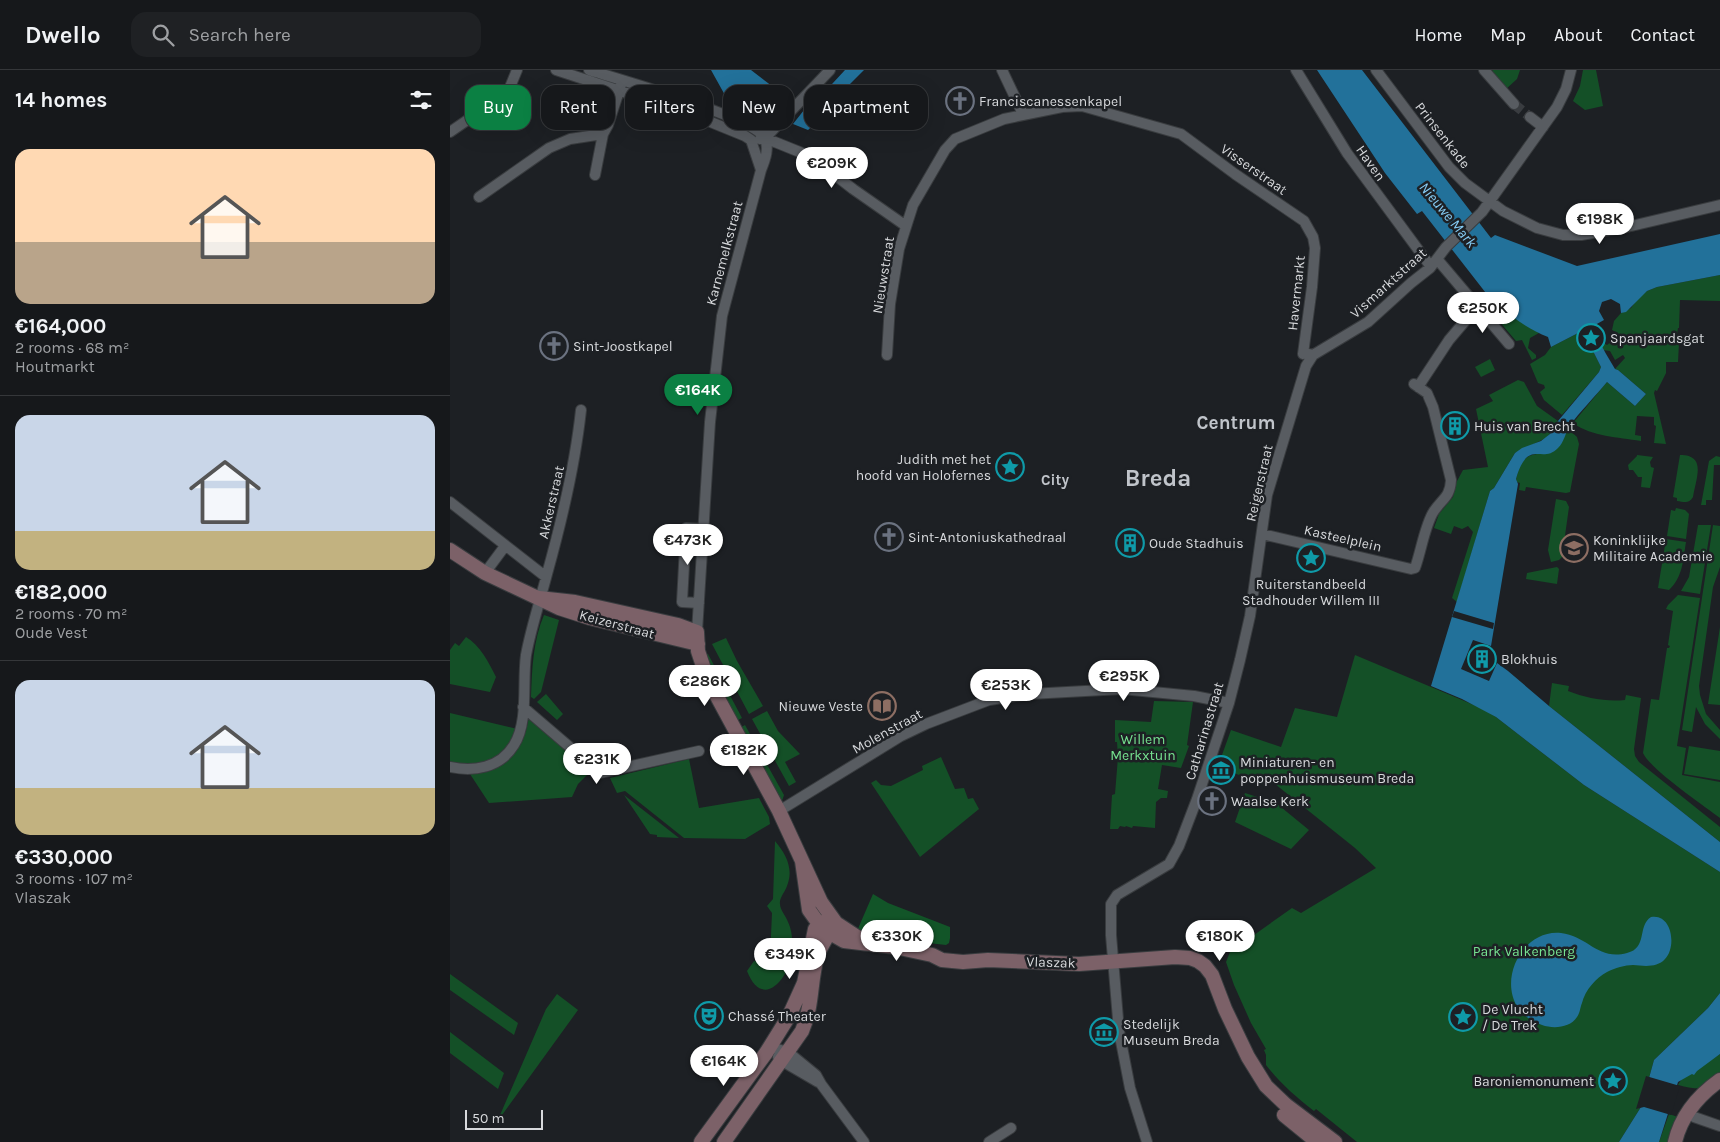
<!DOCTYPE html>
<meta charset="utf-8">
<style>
:root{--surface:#16181b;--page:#1f2124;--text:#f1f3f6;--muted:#9ea0a3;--line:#35373a;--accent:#0b8043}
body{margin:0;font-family:Karla,sans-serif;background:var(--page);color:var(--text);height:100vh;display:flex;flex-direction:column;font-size:19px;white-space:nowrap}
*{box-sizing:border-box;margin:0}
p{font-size:16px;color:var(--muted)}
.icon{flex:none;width:28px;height:28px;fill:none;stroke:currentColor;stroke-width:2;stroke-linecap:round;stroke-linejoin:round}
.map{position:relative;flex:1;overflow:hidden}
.sheet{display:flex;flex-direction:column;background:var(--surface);width:450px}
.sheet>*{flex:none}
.hud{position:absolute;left:15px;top:15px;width:475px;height:45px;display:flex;gap:10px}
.scale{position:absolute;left:15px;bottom:12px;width:78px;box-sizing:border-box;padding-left:5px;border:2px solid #d7d9dc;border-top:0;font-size:14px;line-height:18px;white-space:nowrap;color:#d7d9dc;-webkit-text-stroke:4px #1d2024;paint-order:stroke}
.price{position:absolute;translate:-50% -42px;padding:0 11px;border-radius:18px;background:#fff;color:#222;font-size:16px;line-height:32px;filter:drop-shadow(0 1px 2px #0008)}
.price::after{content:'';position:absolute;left:50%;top:30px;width:15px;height:11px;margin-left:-8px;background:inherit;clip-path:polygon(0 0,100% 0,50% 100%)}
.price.current{background:var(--accent);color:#fff}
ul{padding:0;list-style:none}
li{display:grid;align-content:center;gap:10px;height:265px;padding:0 15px}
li+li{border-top:1px solid var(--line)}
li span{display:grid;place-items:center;height:155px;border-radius:15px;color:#555}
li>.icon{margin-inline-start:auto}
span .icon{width:90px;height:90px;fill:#fffc;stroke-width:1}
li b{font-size:21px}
h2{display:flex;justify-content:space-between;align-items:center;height:60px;padding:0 15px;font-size:21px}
.tag{padding:0 18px;border-radius:15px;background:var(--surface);box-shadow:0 5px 20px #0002,0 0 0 1px var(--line);font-size:18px;line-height:45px}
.tag.current{background:var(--accent);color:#fff}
header{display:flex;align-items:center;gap:30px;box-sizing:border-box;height:70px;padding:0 25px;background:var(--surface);border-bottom:1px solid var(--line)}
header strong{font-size:24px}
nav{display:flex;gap:28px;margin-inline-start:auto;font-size:18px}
.search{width:350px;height:45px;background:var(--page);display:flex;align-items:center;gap:12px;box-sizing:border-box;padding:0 18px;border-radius:15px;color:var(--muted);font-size:19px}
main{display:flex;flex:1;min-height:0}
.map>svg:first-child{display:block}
.green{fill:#145027}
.forest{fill:#125528}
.water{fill:#22719a}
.pier{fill:#1d2024}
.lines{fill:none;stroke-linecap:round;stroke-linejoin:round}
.street-tunnel{stroke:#393c40;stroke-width:10;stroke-dasharray:10 5;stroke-linecap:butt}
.street-casing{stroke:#393c3f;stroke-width:12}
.secondary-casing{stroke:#393c3f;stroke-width:16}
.street{stroke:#585c61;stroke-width:10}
.secondary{stroke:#7c6168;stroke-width:14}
.labels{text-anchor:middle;stroke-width:5;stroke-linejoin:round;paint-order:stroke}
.poi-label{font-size:14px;fill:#d7d9dc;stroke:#1d2024;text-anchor:start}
.street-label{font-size:14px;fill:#d7d9dc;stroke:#1d2024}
.park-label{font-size:14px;fill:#77e391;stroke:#1d2024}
.water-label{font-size:15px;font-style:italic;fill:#86ccf5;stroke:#1d2024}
.neighbourhood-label{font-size:15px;font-weight:bold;fill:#c0c4ca;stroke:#1d2024}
.district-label{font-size:19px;font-weight:bold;fill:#c0c4ca;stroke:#1d2024}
.town-label{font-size:24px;font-weight:bold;fill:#c0c4ca;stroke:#1d2024}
</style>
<header>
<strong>Dwello</strong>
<div class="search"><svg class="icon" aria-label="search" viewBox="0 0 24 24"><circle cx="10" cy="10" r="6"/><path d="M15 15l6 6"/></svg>Search here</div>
<nav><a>Home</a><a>Map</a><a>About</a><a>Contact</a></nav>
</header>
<main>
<section class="sheet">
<h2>14 homes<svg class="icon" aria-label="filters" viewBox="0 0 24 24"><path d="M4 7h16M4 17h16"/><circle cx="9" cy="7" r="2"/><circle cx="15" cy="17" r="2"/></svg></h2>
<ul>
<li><span style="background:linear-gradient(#ffd9b3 60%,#b9a48a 0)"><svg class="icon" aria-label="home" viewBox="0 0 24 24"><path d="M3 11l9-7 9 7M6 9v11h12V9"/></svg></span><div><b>€164,000</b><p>2 rooms · 68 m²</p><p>Houtmarkt</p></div></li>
<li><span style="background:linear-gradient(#c9d6e8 75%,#c2b280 0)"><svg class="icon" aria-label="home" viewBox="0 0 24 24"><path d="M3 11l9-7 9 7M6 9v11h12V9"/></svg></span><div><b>€182,000</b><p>2 rooms · 70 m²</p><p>Oude Vest</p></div></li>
<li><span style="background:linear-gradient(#c9d6e8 70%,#c2b280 0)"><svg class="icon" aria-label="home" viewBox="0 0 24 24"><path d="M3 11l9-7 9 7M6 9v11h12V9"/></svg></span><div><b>€330,000</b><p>3 rooms · 107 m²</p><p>Vlaszak</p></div></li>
</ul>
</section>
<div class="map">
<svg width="1270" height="1072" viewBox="0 0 1270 1072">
<rect width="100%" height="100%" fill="#1d2024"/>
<path class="green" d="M 1043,0 L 1070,0 L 1067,9 L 1055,20 L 1041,2 Z
M 1133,0 L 1146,0 L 1153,36 L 1135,40 L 1123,31 L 1130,16 Z
M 1270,205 L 1270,231 L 1230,230 L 1229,258 L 1228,258 L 1227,264 L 1225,264 L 1224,273 L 1229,273 L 1228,292 L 1216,292 L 1216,303 L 1207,321 L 1205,320 L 1204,323 L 1216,374 L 1204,373 L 1206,356 L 1204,355 L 1204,347 L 1187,346 L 1185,365 L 1191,366 L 1191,371 C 1167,367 1143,367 1123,353 L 1157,312 L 1185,336 L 1196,324 L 1168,300 L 1165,299 L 1175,288 L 1173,285 L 1165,290 L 1160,281 L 1153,280 L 1149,271 L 1157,275 L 1162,271 L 1165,267 L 1166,268 L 1168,263 L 1162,260 L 1164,251 L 1171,243 L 1181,238 L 1188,228 L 1197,221 L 1207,217 Z
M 1050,237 L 1057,243 L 1089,263 L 1080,268 L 1078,278 L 1086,285 L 1086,288 L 1082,290 L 1072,270 L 1066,271 L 1043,244 Z
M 1130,262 L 1141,277 L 1151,297 L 1149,302 L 1112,345 L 1094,330 L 1090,322 L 1095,318 L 1094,315 L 1088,313 L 1080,294 L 1095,285 L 1101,277 Z
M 1040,289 L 1045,300 L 1031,307 L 1025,297 Z
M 1068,310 L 1074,312 L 1087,336 L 1108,351 L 1100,364 L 1096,368 L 1065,383 L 1044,418 L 1040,421 L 1007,532 L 1002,528 L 1023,462 L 1018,456 L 1012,459 L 1004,456 L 1001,464 L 984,458 L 989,444 L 1003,427 L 1006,413 L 1013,400 L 1038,397 L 1026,339 L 1043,331 L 1039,325 Z
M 1118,359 L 1127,367 L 1129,374 L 1120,422 L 1116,423 L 1076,417 L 1075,421 L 1069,420 L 1070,413 L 1067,412 L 1066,409 C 1069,398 1072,385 1087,384 C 1090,383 1095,384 1099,383 C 1108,380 1114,367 1118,359 Z
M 1187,385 L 1203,387 L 1200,392 L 1201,397 L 1204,398 L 1200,418 L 1191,417 L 1192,407 L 1188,407 L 1183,400 L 1179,400 L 1178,395 L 1187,386 Z
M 1230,385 C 1257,385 1246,408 1243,427 C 1239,434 1234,432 1227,431 L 1227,428 L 1223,427 Z
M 1266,386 L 1270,387 L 1270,395 L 1264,395 L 1262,430 L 1256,430 L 1256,435 L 1251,435 L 1259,391 Z
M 1106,429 L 1116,431 L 1119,437 L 1112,487 L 1109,490 L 1101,492 L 1098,480 Z
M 1226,438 L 1235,440 L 1239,444 L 1236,469 L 1217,466 L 1221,440 L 1225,441 Z
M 1248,455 L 1261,455 L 1250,524 L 1231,521 L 1239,507 Z
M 1263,455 L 1270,456 L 1270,497 L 1263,517 L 1249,616 L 1250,625 L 1256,644 L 1270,660 L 1270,669 L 1255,654 L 1246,637 L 1242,662 L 1232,660 Z
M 1216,469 L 1236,472 C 1233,490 1233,507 1219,520 L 1208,518 Z
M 1107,497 L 1109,499 L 1107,514 L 1076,509 L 1077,503 Z
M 1228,525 L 1250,528 L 1227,676 L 1236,678 L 1232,705 L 1270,712 L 1270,748 C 1253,735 1201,700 1193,683 L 1201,629 L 1209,630 L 1217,578 L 1219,578 L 1220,576 L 1218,575 L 1223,541 L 1216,539 L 1218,535 Z
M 94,545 L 109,550 L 91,622 L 84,629 L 81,627 C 82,599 83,571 94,545 Z
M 1270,557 L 1270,635 L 1258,634 Z
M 16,567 C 30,575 39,593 46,607 L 40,622 L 0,614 L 0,580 L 5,573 L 9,576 Z
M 276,568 L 287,591 L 313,636 L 299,644 L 262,574 Z
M 258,584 L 292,648 L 286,651 L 263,609 L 255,585 Z
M 905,585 L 1031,638 L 1046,647 L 1134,715 L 1270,802 L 1270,923 L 1258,938 L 1204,990 L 1191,1037 L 1169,1072 L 907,1072 L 866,1039 L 864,1041 C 846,1027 830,1013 816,995 L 816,985 L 814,980 L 816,979 L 801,953 L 784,915 L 776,892 L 780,882 L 842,838 L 851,843 L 926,798 L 905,778 L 825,714 L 821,712 L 817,717 L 768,696 L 781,660 L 831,677 L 845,638 L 887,647 Z
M 1102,613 L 1119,616 L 1118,621 C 1136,628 1156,632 1175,630 L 1176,625 L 1191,628 L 1184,679 L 1185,686 L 1189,692 L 1270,757 L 1270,772 L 1099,636 Z
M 96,624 L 113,644 L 107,650 L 87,632 Z
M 704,631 L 743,632 L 737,675 L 739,676 L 731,698 L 712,695 L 708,719 L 718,721 L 717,728 L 711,728 L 706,732 L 705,758 L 683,756 L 682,758 L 676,756 L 675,757 L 670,756 L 668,759 L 660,759 L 662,725 L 665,724 L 668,687 L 667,672 L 665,672 L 665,650 L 701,652 Z
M 317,641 L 328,661 L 350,684 L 335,692 L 346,712 L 339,716 L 302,649 Z
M 0,643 L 76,661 L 79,647 L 139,703 L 128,714 L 122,727 L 39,733 L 20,704 L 0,700 Z
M 295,655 L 334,725 L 332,731 L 326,724 L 290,658 Z
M 1239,676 L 1270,681 L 1270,710 L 1234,704 Z
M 491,687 L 505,719 L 514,718 L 518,729 L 523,728 L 529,739 L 470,787 L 421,713 L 426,710 L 431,715 L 441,716 L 473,700 L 472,696 Z
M 239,689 L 249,738 L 309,728 L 319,747 L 320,754 L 295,769 L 234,768 L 175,721 L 167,723 L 160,708 Z
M 795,723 L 826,733 L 859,760 L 841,779 L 785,752 Z
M 174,725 L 229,768 L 207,767 L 207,765 L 200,764 Z
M 325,771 C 336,784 344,799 337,816 C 335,822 329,828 330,834 C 330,840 336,846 338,852 C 342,860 343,872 342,882 C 339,910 312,940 297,901 L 304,891 L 315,892 L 320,888 L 322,843 L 317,836 L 323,829 Z
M 0,904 L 68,953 L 64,965 L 0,920 Z
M 107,924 L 128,940 L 47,1052 L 96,939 Z
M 0,962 L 54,1003 L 48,1019 L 0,983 Z
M 1270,984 L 1270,1003 C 1249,1020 1253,1021 1228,1015 L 1231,1010 Z
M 1219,1044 L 1228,1047 L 1219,1072 L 1209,1072 Z"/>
<path class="forest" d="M 423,824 L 438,833 L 500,857 L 500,868 L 499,873 L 496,875 L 434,868 L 407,861 Z"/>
<path class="water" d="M 261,0 L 301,0 L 335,26 L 321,45 L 276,27 Z
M 395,0 L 414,0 L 368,46 L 370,49 L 358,60 L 343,54 L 354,40 L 368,26 L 370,27 Z
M 867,0 L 912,0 L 1041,168 L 1045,165 L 1127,196 L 1270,164 L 1270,205 L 1207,217 L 1197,221 L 1176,242 L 1171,243 L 1170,234 L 1161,229 L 1152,232 L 1149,241 L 1154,250 L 1145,255 C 1147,271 1157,285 1165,299 L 1168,300 L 1196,324 L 1185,336 L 1157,312 C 1145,327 1130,341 1119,357 C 1115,364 1114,372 1108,378 C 1092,395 1078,367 1066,409 L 1068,414 L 1041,576 L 1023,570 L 1011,599 L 1039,611 L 1047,593 L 1058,601 L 1099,636 L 1270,772 L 1270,802 L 1134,715 L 1046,647 L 1012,629 L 981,616 L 1040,421 L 1044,418 L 1065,383 L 1072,378 L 1091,371 L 1100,364 L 1108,351 L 1149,302 L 1151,297 L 1141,277 L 1130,262 L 1101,277 L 1098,267 C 1080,260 1062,248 1048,234 L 1046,236 L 972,141 L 967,144 L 935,103 Z
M 1201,847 C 1222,843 1227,877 1215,889 C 1207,898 1194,896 1183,895 C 1175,895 1165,898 1157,902 C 1146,908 1135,920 1132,933 C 1130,938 1130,943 1127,947 C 1120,958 1103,959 1092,955 C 1083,952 1073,946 1068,938 C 1048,907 1074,859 1111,863 C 1138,866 1148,891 1177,883 C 1198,878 1187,856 1201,847 Z
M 1270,923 L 1270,984 L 1247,1001 L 1244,1005 L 1242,1004 L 1228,1012 L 1209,1072 L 1169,1072 L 1191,1037 L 1204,990 L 1258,938 Z"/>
<path class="pier" d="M 1004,541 L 1044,553 L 1043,559 L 1002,547 Z
M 1196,1006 L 1230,1016 L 1221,1045 L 1194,1037 L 1186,1039 Z"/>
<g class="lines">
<path class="street-tunnel" d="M 1064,34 L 1080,47"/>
<defs>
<path id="street" d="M 106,0 L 241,44 L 295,66 L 301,70 L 311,100
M 139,0 C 168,9 302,47 314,67 C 320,78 315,90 311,100 L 272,246 L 260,352 L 247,562
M 552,0 L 573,44
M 846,0 L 897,83 L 981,197
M 926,0 L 999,97 L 1015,113 L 1053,141 L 1087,158 L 1113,165 L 1131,165 L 1177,157 L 1270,135
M 1034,0 L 1064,34
M 1080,47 L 1093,57
M 0,62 L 58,22 L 67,0
M 315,68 L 362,87 L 403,119 L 456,156
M 310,69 L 318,65 L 380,0
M 145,105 L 153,64 L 158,55 L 171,15
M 29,127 L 99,78 L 120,69 L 153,64
M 987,189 L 1059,274
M 858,284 L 863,285 L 918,252 L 961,213 L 980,198 L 996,177 L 1032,142 L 1107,37 L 1116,19 L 1121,0
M 437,285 L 440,234 L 449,179 L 463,135 L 495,80 L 505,69 L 554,49 L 612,37 L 632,36 L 731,64 L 785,104 L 854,151 L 863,167 L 865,178 L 862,217 L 853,284
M 968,317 L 999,270 L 1027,237
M 0,432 L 96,507
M 812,464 L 961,499 L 965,498 C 971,482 975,454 984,441 C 993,428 1000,427 1001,410 L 983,337 L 977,323 L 964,314
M 35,503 L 55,476
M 249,533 L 232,532 L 236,458 L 253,459
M 73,637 L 150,703 L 249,681
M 0,697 C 24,702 50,698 64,675 C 79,651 72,613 76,585 C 81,558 90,531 97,504 C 112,450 125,396 131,340
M 329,741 L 451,666 L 476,654 L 539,630 L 580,624 L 672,619 L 744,626 L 779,633
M 320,977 L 338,982 L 366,1005 L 371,1014 L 414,1072
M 328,987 L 332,991 L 368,1012
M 1244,1047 L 1270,1056
M 539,1072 L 561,1058
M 697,1072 L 680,1018 L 669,961 L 661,865 L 661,834 L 667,825 L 719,794 L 729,776 L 747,729 L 779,633 L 790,590 L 800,546 L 817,425 L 856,296 L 863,285"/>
<path id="secondary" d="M 0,480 L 35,503 L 109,538 L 140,548 L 248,574
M 89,528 L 125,532 L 228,555 L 247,562 L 248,581 L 257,608 L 329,741 L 371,832 L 386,853 L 415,872
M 352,791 L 359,840 L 369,854 L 380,863 L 394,871 L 445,877 L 482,885 L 492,890 L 513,892 L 538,890 L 629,894 L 725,887 L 740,888 L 748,891 L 755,896 L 762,905 L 775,939 L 798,987 L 816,1016 L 836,1035 L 885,1072
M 834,1045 L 867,1072
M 251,1072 L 316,983 L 339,946 L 354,913 L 365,859 L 369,854 L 376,851
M 274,1072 L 352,961 C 363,935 360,913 367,887 C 370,876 379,867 381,855
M 1225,1072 C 1231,1046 1249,1025 1270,1010"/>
</defs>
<use href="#street" class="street-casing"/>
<use href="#secondary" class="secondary-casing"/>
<use href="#street" class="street"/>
<use href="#secondary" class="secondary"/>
</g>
<defs>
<symbol id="church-ring" viewBox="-11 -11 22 22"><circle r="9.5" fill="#1d2024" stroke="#6b7280" stroke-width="1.5"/><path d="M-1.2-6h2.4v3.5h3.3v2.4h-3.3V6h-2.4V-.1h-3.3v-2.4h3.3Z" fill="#6b7280"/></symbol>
<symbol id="sight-ring" viewBox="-11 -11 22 22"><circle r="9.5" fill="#1d2024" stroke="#0f9aa8" stroke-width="1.5"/><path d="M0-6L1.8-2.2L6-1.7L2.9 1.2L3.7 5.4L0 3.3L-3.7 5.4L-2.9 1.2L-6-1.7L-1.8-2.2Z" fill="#0f9aa8"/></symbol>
<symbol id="building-ring" viewBox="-11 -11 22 22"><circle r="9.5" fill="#1d2024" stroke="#0f9aa8" stroke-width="1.5"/><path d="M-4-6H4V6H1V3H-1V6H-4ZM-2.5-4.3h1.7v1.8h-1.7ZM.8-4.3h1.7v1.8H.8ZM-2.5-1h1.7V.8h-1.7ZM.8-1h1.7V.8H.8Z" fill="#0f9aa8"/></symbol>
<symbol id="university-ring" viewBox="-11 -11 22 22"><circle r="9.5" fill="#1d2024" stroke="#8d6e63" stroke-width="1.5"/><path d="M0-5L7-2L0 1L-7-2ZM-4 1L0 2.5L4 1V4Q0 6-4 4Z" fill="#8d6e63"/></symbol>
<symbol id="library-ring" viewBox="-11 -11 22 22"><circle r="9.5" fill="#1d2024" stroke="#8d6e63" stroke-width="1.5"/><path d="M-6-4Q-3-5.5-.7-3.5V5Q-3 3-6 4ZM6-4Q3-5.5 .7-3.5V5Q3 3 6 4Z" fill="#8d6e63"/></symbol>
<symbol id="museum-ring" viewBox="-11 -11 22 22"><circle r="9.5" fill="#1d2024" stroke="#0f9aa8" stroke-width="1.5"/><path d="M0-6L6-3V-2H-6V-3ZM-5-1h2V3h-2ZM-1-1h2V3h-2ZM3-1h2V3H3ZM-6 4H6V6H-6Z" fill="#0f9aa8"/></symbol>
<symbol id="theatre-ring" viewBox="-11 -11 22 22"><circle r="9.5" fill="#1d2024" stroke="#0f9aa8" stroke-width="1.5"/><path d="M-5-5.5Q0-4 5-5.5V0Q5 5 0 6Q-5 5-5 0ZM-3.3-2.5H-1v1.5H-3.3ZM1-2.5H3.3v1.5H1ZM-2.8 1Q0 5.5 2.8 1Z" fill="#0f9aa8"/></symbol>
</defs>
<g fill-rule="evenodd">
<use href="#church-ring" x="494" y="15" width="32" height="32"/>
<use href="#sight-ring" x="1125" y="252" width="32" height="32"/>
<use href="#church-ring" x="88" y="260" width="32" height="32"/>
<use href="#building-ring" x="989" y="340" width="32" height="32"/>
<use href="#sight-ring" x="544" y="381" width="32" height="32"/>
<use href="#church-ring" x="423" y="451" width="32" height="32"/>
<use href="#building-ring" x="664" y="457" width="32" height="32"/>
<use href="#university-ring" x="1108" y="462" width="32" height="32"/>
<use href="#sight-ring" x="845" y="472" width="32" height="32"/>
<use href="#building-ring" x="1016" y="573" width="32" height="32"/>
<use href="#library-ring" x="416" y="620" width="32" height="32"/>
<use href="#museum-ring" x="755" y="684" width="32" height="32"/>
<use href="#church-ring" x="746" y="715" width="32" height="32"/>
<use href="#theatre-ring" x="243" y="930" width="32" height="32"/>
<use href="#sight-ring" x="997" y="931" width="32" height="32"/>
<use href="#museum-ring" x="638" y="946" width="32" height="32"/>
<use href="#sight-ring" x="1147" y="995" width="32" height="32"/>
</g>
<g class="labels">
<g class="poi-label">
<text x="529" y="36">Franciscanessenkapel</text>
<text x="1160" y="273">Spanjaardsgat</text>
<text x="123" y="281">Sint-Joostkapel</text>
<text x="1024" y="361">Huis van Brecht</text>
<text x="541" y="394" text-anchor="end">Judith met het<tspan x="541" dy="16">hoofd van Holofernes</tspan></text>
<text x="458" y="472">Sint-Antoniuskathedraal</text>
<text x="1143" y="475">Koninklijke<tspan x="1143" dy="16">Militaire Academie</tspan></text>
<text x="699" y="478">Oude Stadhuis</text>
<text x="861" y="519" text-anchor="middle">Ruiterstandbeeld<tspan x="861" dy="16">Stadhouder Willem III</tspan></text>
<text x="1051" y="594">Blokhuis</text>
<text x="413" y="641" text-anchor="end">Nieuwe Veste</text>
<text x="790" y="697">Miniaturen- en<tspan x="790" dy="16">poppenhuismuseum Breda</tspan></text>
<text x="781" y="736">Waalse Kerk</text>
<text x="1032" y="944">De Vlucht<tspan x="1032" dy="16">/ De Trek</tspan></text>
<text x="278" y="951">Chassé Theater</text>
<text x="673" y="959">Stedelijk<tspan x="673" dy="16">Museum Breda</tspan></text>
<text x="1144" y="1016" text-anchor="end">Baroniemonument</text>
</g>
<g class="street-label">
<text transform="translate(993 65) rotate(52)" y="5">Prinsenkade</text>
<text transform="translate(921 93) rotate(55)" y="5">Haven</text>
<text transform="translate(804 99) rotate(35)" y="5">Visserstraat</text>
<text transform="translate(274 183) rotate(-75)" y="5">Karnemelkstraat</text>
<text transform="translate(433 205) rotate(-81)" y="5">Nieuwstraat</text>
<text transform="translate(938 213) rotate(-42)" y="5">Vismarktstraat</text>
<text transform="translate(846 223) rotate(-84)" y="5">Havermarkt</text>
<text transform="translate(809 413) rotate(-77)" y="5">Reigerstraat</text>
<text transform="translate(101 432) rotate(-77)" y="5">Akkerstraat</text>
<text transform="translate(893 468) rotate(13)" y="5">Kasteelplein</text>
<text transform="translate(167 554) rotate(15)" y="5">Keizerstraat</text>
<text transform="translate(437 661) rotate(-29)" y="5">Molenstraat</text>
<text transform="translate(754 661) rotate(-73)" y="5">Catharinastraat</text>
<text transform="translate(601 892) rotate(2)" y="5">Vlaszak</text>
</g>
<g class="park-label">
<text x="693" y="674">Willem<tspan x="693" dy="16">Merkxtuin</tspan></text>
<text x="1074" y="886">Park Valkenberg</text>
</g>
<g class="water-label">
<text transform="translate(998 145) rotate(50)" y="5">Nieuwe Mark</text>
</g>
<g class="neighbourhood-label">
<text x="605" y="415">City</text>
</g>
<g class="district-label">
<text x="786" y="359">Centrum</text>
</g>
<g class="town-label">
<text x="708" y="416">Breda</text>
</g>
</g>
</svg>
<div class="scale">50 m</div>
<b class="price" style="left:382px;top:119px">€209K</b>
<b class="price" style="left:1150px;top:175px">€198K</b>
<b class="price" style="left:1033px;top:264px">€250K</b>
<b class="price current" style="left:248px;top:346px">€164K</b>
<b class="price" style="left:238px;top:496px">€473K</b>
<b class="price" style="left:674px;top:632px">€295K</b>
<b class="price" style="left:255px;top:637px">€286K</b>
<b class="price" style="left:556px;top:641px">€253K</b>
<b class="price" style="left:294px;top:706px">€182K</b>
<b class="price" style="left:147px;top:715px">€231K</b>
<b class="price" style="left:447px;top:892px">€330K</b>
<b class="price" style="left:770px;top:892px">€180K</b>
<b class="price" style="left:340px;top:910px">€349K</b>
<b class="price" style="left:274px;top:1017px">€164K</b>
<div class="hud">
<a class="tag current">Buy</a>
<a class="tag">Rent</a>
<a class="tag">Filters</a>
<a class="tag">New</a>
<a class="tag">Apartment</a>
</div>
</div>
</main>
